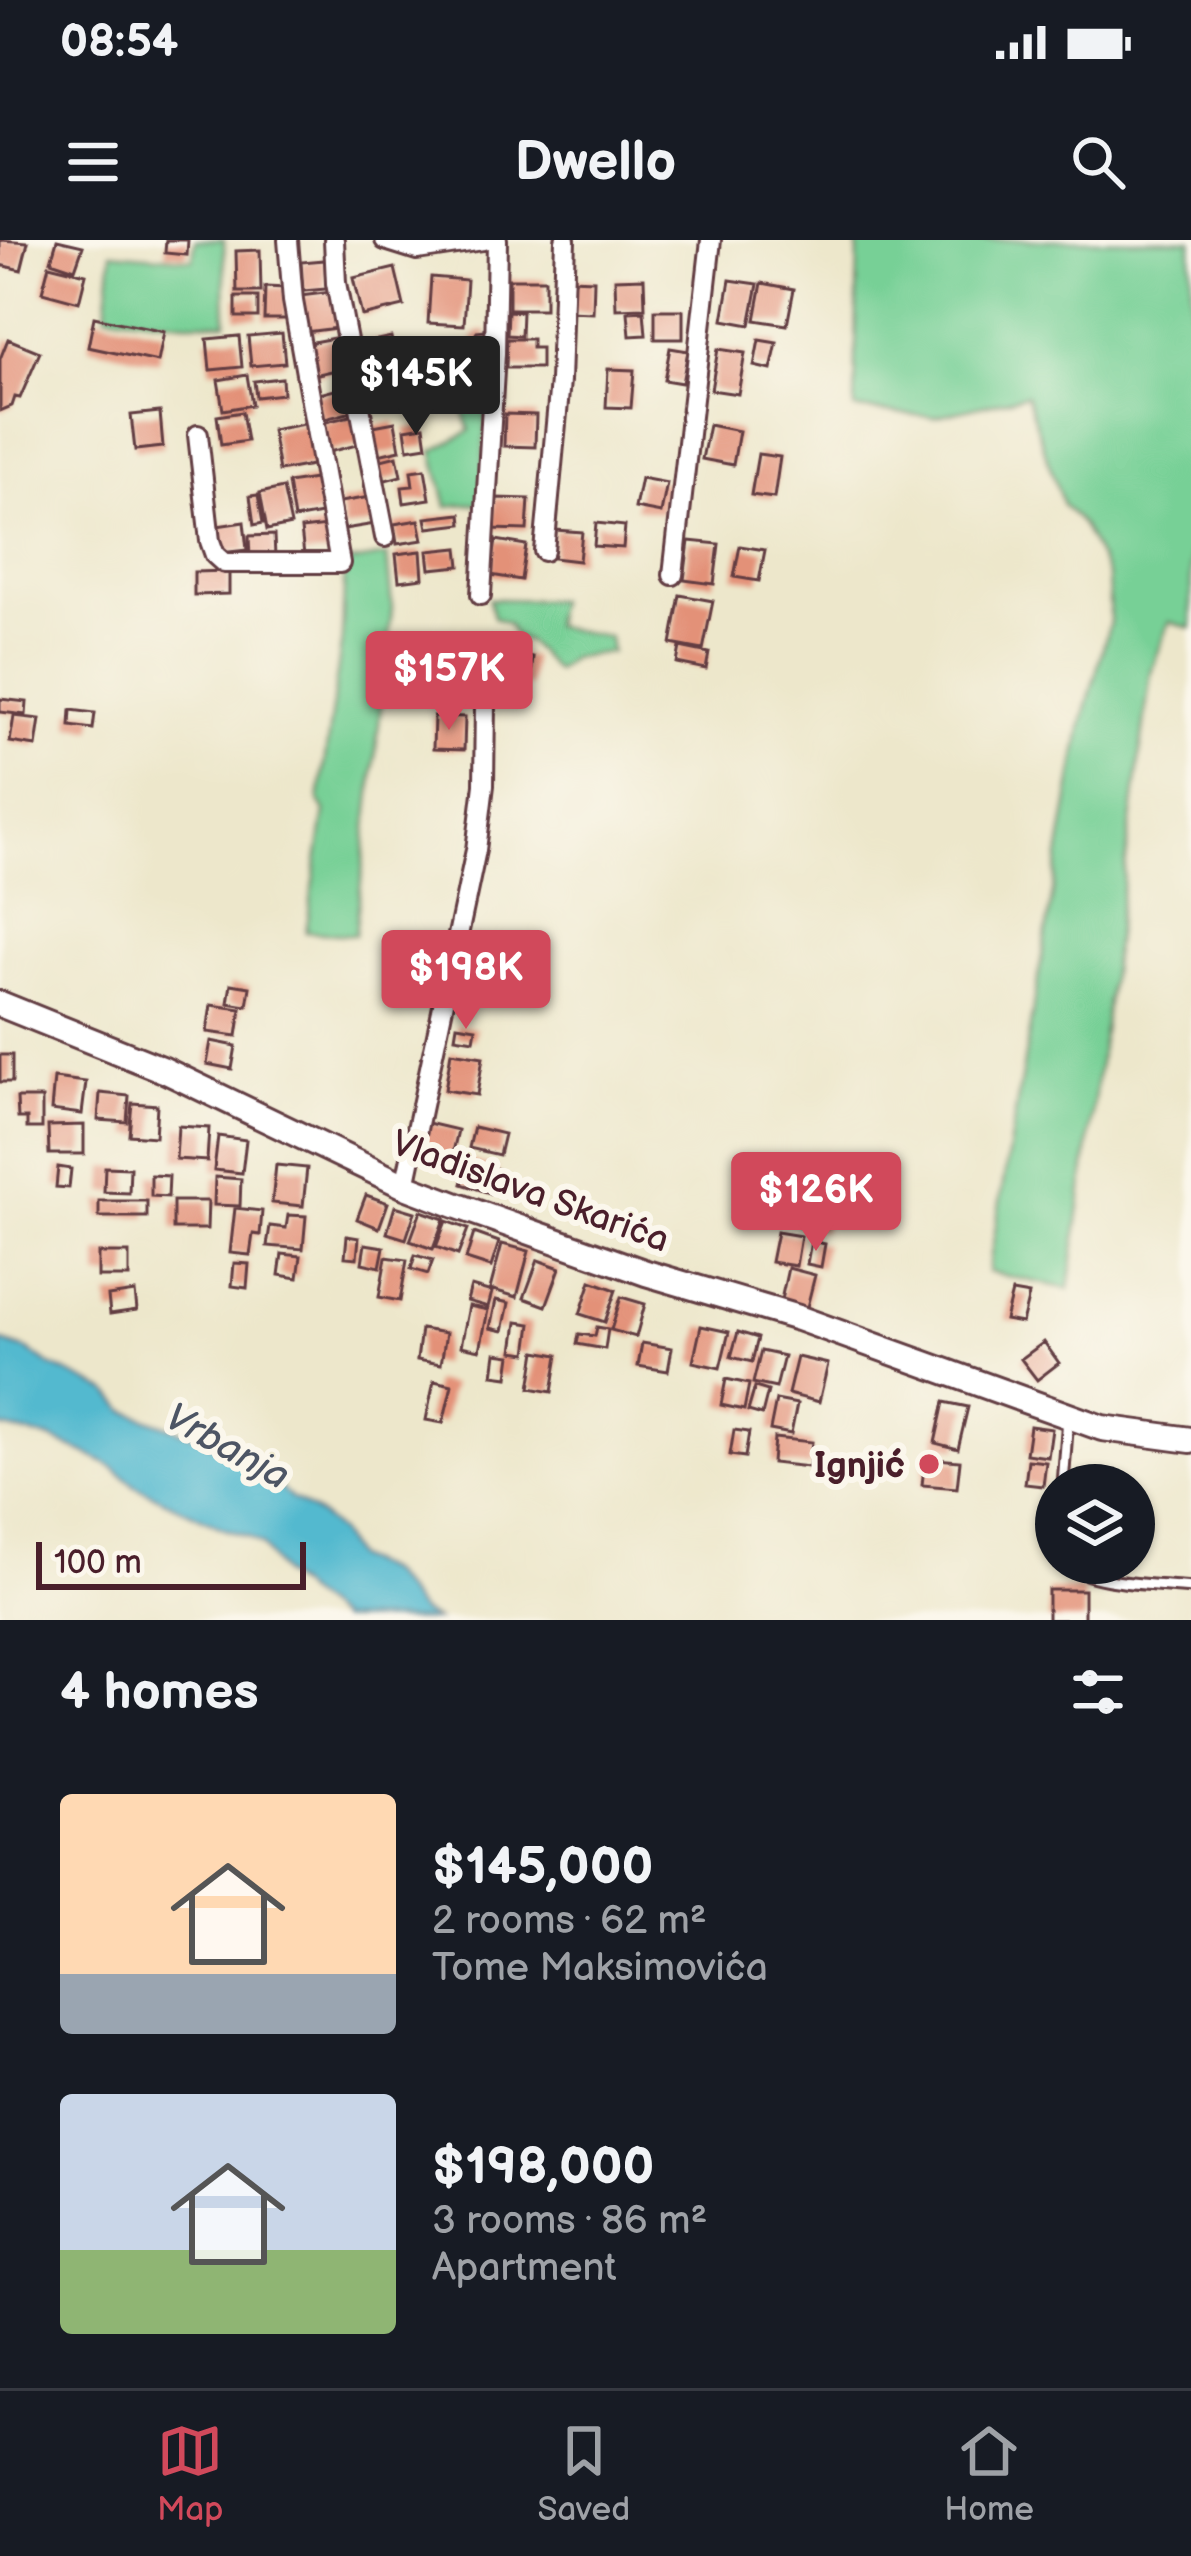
<!DOCTYPE html>
<meta charset="utf-8">
<style>
:root{--surface:#171b24;--page:#20242c;--text:#f1f3f6;--muted:#9ea1a6;--line:#363941;--accent:#d1495b}
body{margin:0;font-family:"Balsamiq Sans",sans-serif;background:var(--page);color:var(--text);height:100vh;display:flex;flex-direction:column;font-size:45px;white-space:nowrap}
*{box-sizing:border-box;margin:0}
p{font-size:39px;color:var(--muted)}
.icon{flex:none;width:66px;height:66px;fill:none;stroke:currentColor;stroke-width:2;stroke-linecap:round;stroke-linejoin:round}
.map{position:relative;height:1380px;overflow:hidden}
.sheet{display:flex;flex-direction:column;background:var(--surface);flex:1}
.sheet>*{flex:none}
.buttons{position:absolute;left:1035px;top:1224px;display:grid;gap:24px}
.buttons a{display:grid;place-items:center;width:120px;height:120px;border-radius:50%;background:var(--surface);box-shadow:0 3px 9px #0004;font-size:60px}
.scale{position:absolute;left:36px;bottom:30px;width:270px;box-sizing:border-box;padding-left:12px;border:6px solid #4a1f2b;border-top:0;font-size:33px;line-height:42px;white-space:nowrap;color:#4a1f2b;-webkit-text-stroke:9px #fbf7ec;paint-order:stroke}
.price{position:absolute;translate:-50% -102px;padding:0 27px;border-radius:12px;background:var(--accent);color:#fff;font-size:39px;line-height:78px;filter:drop-shadow(0 3px 6px #0008)}
.price::after{content:'';position:absolute;left:50%;top:72px;width:36px;height:27px;margin-left:-18px;background:inherit;clip-path:polygon(0 0,100% 0,50% 100%)}
.price.active{background:#222;color:#fff}
ul{padding:0;list-style:none}
li{display:flex;align-items:center;gap:36px;height:300px;padding:0 60px}
li span{display:grid;place-items:center;flex:none;width:336px;height:240px;border-radius:12px;color:#555}
li>.icon{margin-inline-start:auto}
span .icon{width:144px;height:144px;fill:#fffc;stroke-width:1}
li b{font-size:51px}
h2{display:flex;justify-content:space-between;align-items:center;height:144px;padding:0 60px;font-size:51px}
.status{display:flex;justify-content:space-between;align-items:center;height:84px;padding:0 60px;background:var(--surface);direction:ltr}
.status svg{height:33px;fill:currentColor}
header{display:flex;justify-content:space-between;align-items:center;height:156px;padding:0 60px;background:var(--surface);font-size:54px;font-weight:700}
.dock{display:flex;justify-content:space-around;align-items:center;height:168px;border-top:3px solid var(--line);background:var(--surface);font-size:33px;color:var(--muted)}
.dock a{display:grid;justify-items:center;gap:6px}
.dock .active{color:var(--accent)}
.map>svg:first-child{display:block}
.green{fill:#77d096;stroke:#607860;stroke-width:3}
.water{fill:#52b9cf;stroke:#4e6c7d;stroke-width:3}
.building{fill:#e39178}
.lines{fill:none;stroke-linecap:round;stroke-linejoin:round}
.service-casing{stroke:#623d43;stroke-width:15}
.minor-casing{stroke:#623d43;stroke-width:24}
.tertiary-casing{stroke:#623d43;stroke-width:30}
.service{stroke:#fff;stroke-width:9}
.minor{stroke:#fff;stroke-width:18}
.tertiary{stroke:#fff;stroke-width:24}
.poi-dot{fill:#d1495b;stroke:#fbf7ec;stroke-width:4.5}
.labels{text-anchor:middle;stroke-width:12;stroke-linejoin:round;paint-order:stroke}
.street-label{font-size:36px;fill:#4a1f2b;stroke:#fbf7ec}
.poi-label{font-size:36px;font-weight:bold;fill:#4a1f2b;stroke:#fbf7ec;text-anchor:end}
.water-label{font-size:39px;font-style:italic;fill:#4d5564;stroke:#fbf7ec}
</style>
<div class="status"><b>08:54</b><svg viewBox="0 0 49 12"><path d="M0 12V9h3v3zM5 12V6h3v6zM10 12V3h3v9zM15 12V0h3v12zM26 1h20v11H26zM47 4h2v5h-2z"/></svg></div>
<header><svg class="icon" aria-label="menu" viewBox="0 0 24 24"><path d="M4 6h16M4 12h16M4 18h16"/></svg>Dwello<svg class="icon" aria-label="search" viewBox="0 0 24 24"><circle cx="10" cy="10" r="6"/><path d="M15 15l6 6"/></svg></header>
<div class="map">
<svg width="1191" height="1380" viewBox="0 0 1191 1380">
<rect width="100%" height="100%" fill="#fbf7ec"/>
<filter id="ink" filterUnits="userSpaceOnUse"><feTurbulence type="fractalNoise" baseFrequency=".00833" numOctaves="2"/><feDisplacementMap in="SourceGraphic" scale="24" xChannelSelector="R" yChannelSelector="G"/><feConvolveMatrix kernelMatrix="1 2 1 2 8 2 1 2 1" color-interpolation-filters="sRGB"/></filter>
<filter id="wash" filterUnits="userSpaceOnUse"><feTurbulence type="fractalNoise" baseFrequency=".004" numOctaves="4" result="noise"/><feDisplacementMap in="SourceGraphic" scale="48" xChannelSelector="R" yChannelSelector="G"/><feGaussianBlur stdDeviation="2.7" result="paint"/><feColorMatrix in="noise" values="0 0 0 0 0 0 0 0 0 0 0 0 0 0 0 0 0 1.4 0 .05"/><feComposite in="paint" operator="in"/></filter>
<g filter="url(#wash)">
<rect width="100%" height="100%" fill="#ede7cb"/>
<path class="green" d="M 195,0 L 224,0 L 226,82 L 185,82 L 106,74 L 112,12 L 193,19 Z
M 882,0 L 1191,0 L 1191,388 L 1169,382 L 1151,432 L 1069,1049 L 988,1032 L 1081,488 L 1110,382 L 1108,336 L 1082,285 L 1063,265 L 1026,155 L 934,177 L 855,169 L 858,3 Z
M 488,115 L 482,263 L 447,266 L 433,211 L 470,191 L 452,133 Z
M 387,316 L 392,368 L 355,695 L 306,692 L 325,571 L 319,561 L 342,398 L 345,323 Z
M 489,359 L 556,360 L 553,386 L 609,397 L 611,412 L 571,418 L 555,431 L 528,402 L 515,397 L 508,384 L 493,377 Z"/>
<path class="water" d="M 0,1101 L 28,1110 L 48,1124 L 109,1152 L 126,1171 L 200,1198 L 241,1223 L 266,1235 L 291,1258 L 321,1276 L 337,1291 L 354,1318 L 387,1332 L 420,1371 L 435,1380 L 339,1380 L 282,1335 L 262,1305 L 247,1296 L 224,1289 L 135,1246 L 114,1228 L 87,1214 L 48,1198 L 0,1187 Z"/>
<g id="blocks">
<path class="building" d="M 0,0 L 28,2 L 21,30 L 0,25 Z
M 57,0 L 83,6 L 75,29 L 51,21 Z
M 166,0 L 188,0 L 187,15 L 165,13 Z
M 260,10 L 261,52 L 237,52 L 236,11 Z
M 325,20 L 326,49 L 303,51 L 301,22 Z
M 49,25 L 86,34 L 79,62 L 42,52 Z
M 395,28 L 404,66 L 362,76 L 353,38 Z
M 431,37 L 467,40 L 464,85 L 428,83 Z
M 644,38 L 645,68 L 616,69 L 615,39 Z
M 509,39 L 545,39 L 545,69 L 509,69 Z
M 568,39 L 594,40 L 593,73 L 568,72 Z
M 730,40 L 758,44 L 750,85 L 723,80 Z
M 762,43 L 794,49 L 787,85 L 755,80 Z
M 265,47 L 286,48 L 286,79 L 264,79 Z
M 333,52 L 337,88 L 305,92 L 300,56 Z
M 236,57 L 258,57 L 258,77 L 236,77 Z
M 655,70 L 683,70 L 683,99 L 655,99 Z
M 508,71 L 522,72 L 521,96 L 507,95 Z
M 644,71 L 646,95 L 630,96 L 628,72 Z
M 94,77 L 164,92 L 158,122 L 88,107 Z
M 487,91 L 486,111 L 475,110 L 472,100 L 477,92 Z
M 282,93 L 285,123 L 251,126 L 248,96 Z
M 239,96 L 242,127 L 210,130 L 207,99 Z
M 339,97 L 345,128 L 314,135 L 308,103 Z
M 391,97 L 397,126 L 366,133 L 359,104 Z
M 8,99 L 40,112 L 20,158 L 15,157 L 12,166 L 0,171 L 0,119 Z
M 507,99 L 532,99 L 532,108 L 541,108 L 541,128 L 506,128 Z
M 759,100 L 777,103 L 771,130 L 754,126 Z
M 670,108 L 688,111 L 682,143 L 664,140 Z
M 718,109 L 745,113 L 738,154 L 711,150 Z
M 608,129 L 634,130 L 631,168 L 606,167 Z
M 247,135 L 252,165 L 223,170 L 218,140 Z
M 282,138 L 283,154 L 256,157 L 254,141 Z
M 350,146 L 356,171 L 321,180 L 315,155 Z
M 160,172 L 163,207 L 135,210 L 131,175 Z
M 242,172 L 247,201 L 221,205 L 217,176 Z
M 505,174 L 536,175 L 535,207 L 504,206 Z
M 354,175 L 361,204 L 329,212 L 322,183 Z
M 395,182 L 400,210 L 374,216 L 368,187 Z
M 309,183 L 317,224 L 279,231 L 272,190 Z
M 709,185 L 739,191 L 733,225 L 702,219 Z
M 424,186 L 427,206 L 408,209 L 405,189 Z
M 758,214 L 780,217 L 774,258 L 751,255 Z
M 397,216 L 401,236 L 382,241 L 377,221 Z
M 425,229 L 430,259 L 404,263 L 402,247 L 413,246 L 411,231 Z
M 641,238 L 667,243 L 661,273 L 635,268 Z
M 315,239 L 321,274 L 294,279 L 288,243 Z
M 283,248 L 291,285 L 267,290 L 260,253 Z
M 258,255 L 263,283 L 254,285 L 250,256 Z
M 370,257 L 375,284 L 344,289 L 340,262 Z
M 495,258 L 529,259 L 527,290 L 493,289 Z
M 461,274 L 462,284 L 428,288 L 426,278 Z
M 419,280 L 423,300 L 397,304 L 394,284 Z
M 244,282 L 247,310 L 220,313 L 217,286 Z
M 596,283 L 625,286 L 623,308 L 594,306 Z
M 327,286 L 329,313 L 304,315 L 301,289 Z
M 555,290 L 582,292 L 579,321 L 553,318 Z
M 274,295 L 275,317 L 250,318 L 249,296 Z
M 496,300 L 526,305 L 521,340 L 491,335 Z
M 689,301 L 719,304 L 714,344 L 684,340 Z
M 740,306 L 765,310 L 759,341 L 734,337 Z
M 458,308 L 460,326 L 430,329 L 428,311 Z
M 421,311 L 423,338 L 399,341 L 396,314 Z
M 229,331 L 229,354 L 194,355 L 194,332 Z
M 680,355 L 713,361 L 703,410 L 671,404 Z
M 680,407 L 709,413 L 706,429 L 677,423 Z
M 437,413 L 469,415 L 468,446 L 435,444 Z
M 505,414 L 533,417 L 530,446 L 502,443 Z
M 0,459 L 27,462 L 26,475 L 0,472 Z
M 71,470 L 95,473 L 93,489 L 70,486 Z
M 14,476 L 40,479 L 36,506 L 10,502 Z
M 434,476 L 465,477 L 464,510 L 433,509 Z
M 473,697 L 499,701 L 493,735 L 467,731 Z
M 231,744 L 250,747 L 247,766 L 228,763 Z
M 211,765 L 241,769 L 237,796 L 207,792 Z
M 457,785 L 476,788 L 474,800 L 455,797 Z
M 211,801 L 236,806 L 232,829 L 207,824 Z
M 451,812 L 483,817 L 477,855 L 445,850 Z
M 0,815 L 12,815 L 12,842 L 0,842 Z
M 54,838 L 86,842 L 82,874 L 51,870 Z
M 100,853 L 129,856 L 127,882 L 98,880 Z
M 17,858 L 42,858 L 42,888 L 27,888 L 27,878 L 18,878 Z
M 132,863 L 157,865 L 155,897 L 129,895 Z
M 428,883 L 458,890 L 450,925 L 419,917 Z
M 84,885 L 84,914 L 49,914 L 48,886 Z
M 178,886 L 209,888 L 207,921 L 176,919 Z
M 474,887 L 504,894 L 499,915 L 469,908 Z
M 218,896 L 246,900 L 242,933 L 214,930 Z
M 469,920 L 498,929 L 490,953 L 462,944 Z
M 276,925 L 307,928 L 303,966 L 272,963 Z
M 58,927 L 71,929 L 69,948 L 56,947 Z
M 105,927 L 130,928 L 129,953 L 104,952 Z
M 151,935 L 169,936 L 168,957 L 151,956 Z
M 215,937 L 241,939 L 240,966 L 214,965 Z
M 366,955 L 388,963 L 379,988 L 357,979 Z
M 803,958 L 828,962 L 824,991 L 799,987 Z
M 99,961 L 147,961 L 147,977 L 99,977 Z
M 173,961 L 208,961 L 207,989 L 173,989 Z
M 395,966 L 415,972 L 406,999 L 387,993 Z
M 235,968 L 262,971 L 260,995 L 253,994 L 250,1015 L 230,1013 Z
M 421,971 L 444,979 L 433,1009 L 410,1001 Z
M 288,975 L 306,976 L 303,1009 L 267,1006 L 270,986 L 286,988 Z
M 446,981 L 468,989 L 458,1015 L 436,1007 Z
M 777,992 L 801,996 L 796,1026 L 771,1022 Z
M 474,993 L 499,1002 L 491,1027 L 466,1019 Z
M 347,996 L 359,998 L 357,1018 L 345,1017 Z
M 811,1001 L 825,1004 L 821,1027 L 807,1024 Z
M 365,1004 L 384,1007 L 380,1027 L 362,1023 Z
M 502,1004 L 529,1011 L 517,1057 L 490,1049 Z
M 98,1013 L 129,1013 L 129,1037 L 98,1037 Z
M 282,1014 L 301,1016 L 298,1038 L 279,1035 Z
M 415,1015 L 433,1020 L 428,1034 L 411,1029 Z
M 386,1017 L 407,1020 L 400,1061 L 379,1057 Z
M 538,1020 L 560,1028 L 546,1066 L 524,1058 Z
M 234,1023 L 249,1024 L 247,1048 L 232,1046 Z
M 788,1028 L 815,1035 L 807,1067 L 781,1060 Z
M 591,1041 L 616,1050 L 605,1082 L 580,1074 Z
M 471,1046 L 492,1052 L 488,1067 L 467,1061 Z
M 135,1052 L 137,1070 L 110,1074 L 108,1056 Z
M 1012,1052 L 1029,1055 L 1022,1083 L 1005,1080 Z
M 621,1057 L 645,1064 L 636,1097 L 611,1090 Z
M 496,1060 L 509,1063 L 503,1091 L 490,1088 Z
M 469,1066 L 488,1070 L 480,1110 L 461,1106 Z
M 517,1082 L 531,1084 L 527,1113 L 513,1111 Z
M 701,1086 L 729,1092 L 720,1128 L 693,1122 Z
M 597,1087 L 608,1089 L 605,1109 L 577,1104 L 579,1094 L 595,1096 Z
M 421,1089 L 446,1093 L 441,1124 L 417,1120 Z
M 738,1092 L 758,1098 L 752,1122 L 731,1117 Z
M 1044,1102 L 1059,1123 L 1037,1140 L 1021,1119 Z
M 642,1103 L 672,1108 L 668,1131 L 638,1126 Z
M 536,1111 L 558,1115 L 552,1152 L 530,1148 Z
M 761,1111 L 784,1116 L 776,1148 L 753,1143 Z
M 496,1113 L 511,1115 L 508,1137 L 493,1135 Z
M 797,1117 L 828,1124 L 819,1162 L 788,1154 Z
M 726,1139 L 749,1144 L 744,1170 L 721,1165 Z
M 434,1141 L 452,1145 L 443,1183 L 426,1180 Z
M 755,1147 L 768,1151 L 762,1175 L 748,1171 Z
M 776,1160 L 797,1164 L 791,1194 L 770,1190 Z
M 944,1162 L 968,1167 L 958,1209 L 935,1203 Z
M 1030,1186 L 1052,1189 L 1048,1217 L 1026,1214 Z
M 734,1190 L 749,1192 L 745,1217 L 730,1215 Z
M 774,1198 L 812,1202 L 809,1227 L 772,1223 Z
M 925,1218 L 960,1221 L 957,1248 L 922,1245 Z
M 1028,1220 L 1046,1222 L 1043,1246 L 1025,1244 Z
M 1048,1350 L 1084,1350 L 1084,1380 L 1048,1380 Z"/>
</g>
</g>
<g filter="url(#ink)">
<use href="#blocks" fill-opacity="0" stroke="#623d43" stroke-width="3"/>
<g class="lines">
<defs>
<path id="service" d="M 1063,1245 L 1068,1177
M 1066,1323 C 1088,1345 1159,1344 1191,1348"/>
<path id="minor" d="M 334,0 L 336,43 L 385,297
M 385,0 L 417,10 L 483,0
M 198,195 L 210,301 L 215,315 L 224,323 L 340,323 L 293,61 L 288,0
M 544,311 L 560,141 L 565,0
M 673,335 L 711,0
M 481,355 L 495,113 L 497,0
M 405,946 L 476,610 L 484,545 L 485,462"/>
<path id="tertiary" d="M 0,764 L 164,830 L 405,946 L 455,965 L 646,1033 L 798,1078 L 1102,1188 L 1191,1200"/>
</defs>
<use href="#service" class="service-casing"/>
<use href="#minor" class="minor-casing"/>
<use href="#tertiary" class="tertiary-casing"/>
<use href="#service" class="service"/>
<use href="#minor" class="minor"/>
<use href="#tertiary" class="tertiary"/>
</g>
</g>
<circle class="poi-dot" cx="929" cy="1224" r="12"/>
<g class="labels">
<g class="street-label">
<text transform="translate(531 950) rotate(20)" y="13">Vladislava Skarića</text>
</g>
<g class="poi-label">
<text x="905" y="1237">Ignjić</text>
</g>
<g class="water-label">
<text transform="translate(228 1205) rotate(29)" y="14">Vrbanja</text>
</g>
</g>
</svg>
<div class="buttons">
<a><svg class="icon" aria-label="layers" viewBox="0 0 24 24"><path d="M12 4l9 5-9 5-9-5zM3 14l9 5 9-5"/></svg></a>
</div>
<div class="scale">100 m</div>
<b class="price active" style="left:416px;top:198px">$145K</b>
<b class="price" style="left:449px;top:493px">$157K</b>
<b class="price" style="left:466px;top:792px">$198K</b>
<b class="price" style="left:816px;top:1014px">$126K</b>
</div>
<section class="sheet">
<h2>4 homes<svg class="icon" aria-label="filters" viewBox="0 0 24 24"><path d="M4 7h16M4 17h16"/><circle cx="9" cy="7" r="2"/><circle cx="15" cy="17" r="2"/></svg></h2>
<ul>
<li><span style="background:linear-gradient(#ffd9b3 75%,#9aa5b1 0)"><svg class="icon" aria-label="home" viewBox="0 0 24 24"><path d="M3 11l9-7 9 7M6 9v11h12V9"/></svg></span><div><b>$145,000</b><p>2 rooms · 62 m²</p><p>Tome Maksimovića</p></div></li>
<li><span style="background:linear-gradient(#c9d6e8 65%,#8fb573 0)"><svg class="icon" aria-label="home" viewBox="0 0 24 24"><path d="M3 11l9-7 9 7M6 9v11h12V9"/></svg></span><div><b>$198,000</b><p>3 rooms · 86 m²</p><p>Apartment</p></div></li>
</ul>
</section>
<nav class="dock">
<a class="active"><svg class="icon" aria-label="map" viewBox="0 0 24 24"><path d="M3 6l6-2 6 2 6-2v14l-6 2-6-2-6 2zM9 4v14M15 6v14"/></svg>Map</a>
<a><svg class="icon" aria-label="saved" viewBox="0 0 24 24"><path d="M7 4h10v16l-5-4-5 4z"/></svg>Saved</a>
<a><svg class="icon" aria-label="home" viewBox="0 0 24 24"><path d="M3 11l9-7 9 7M6 9v11h12V9"/></svg>Home</a>
</nav>
